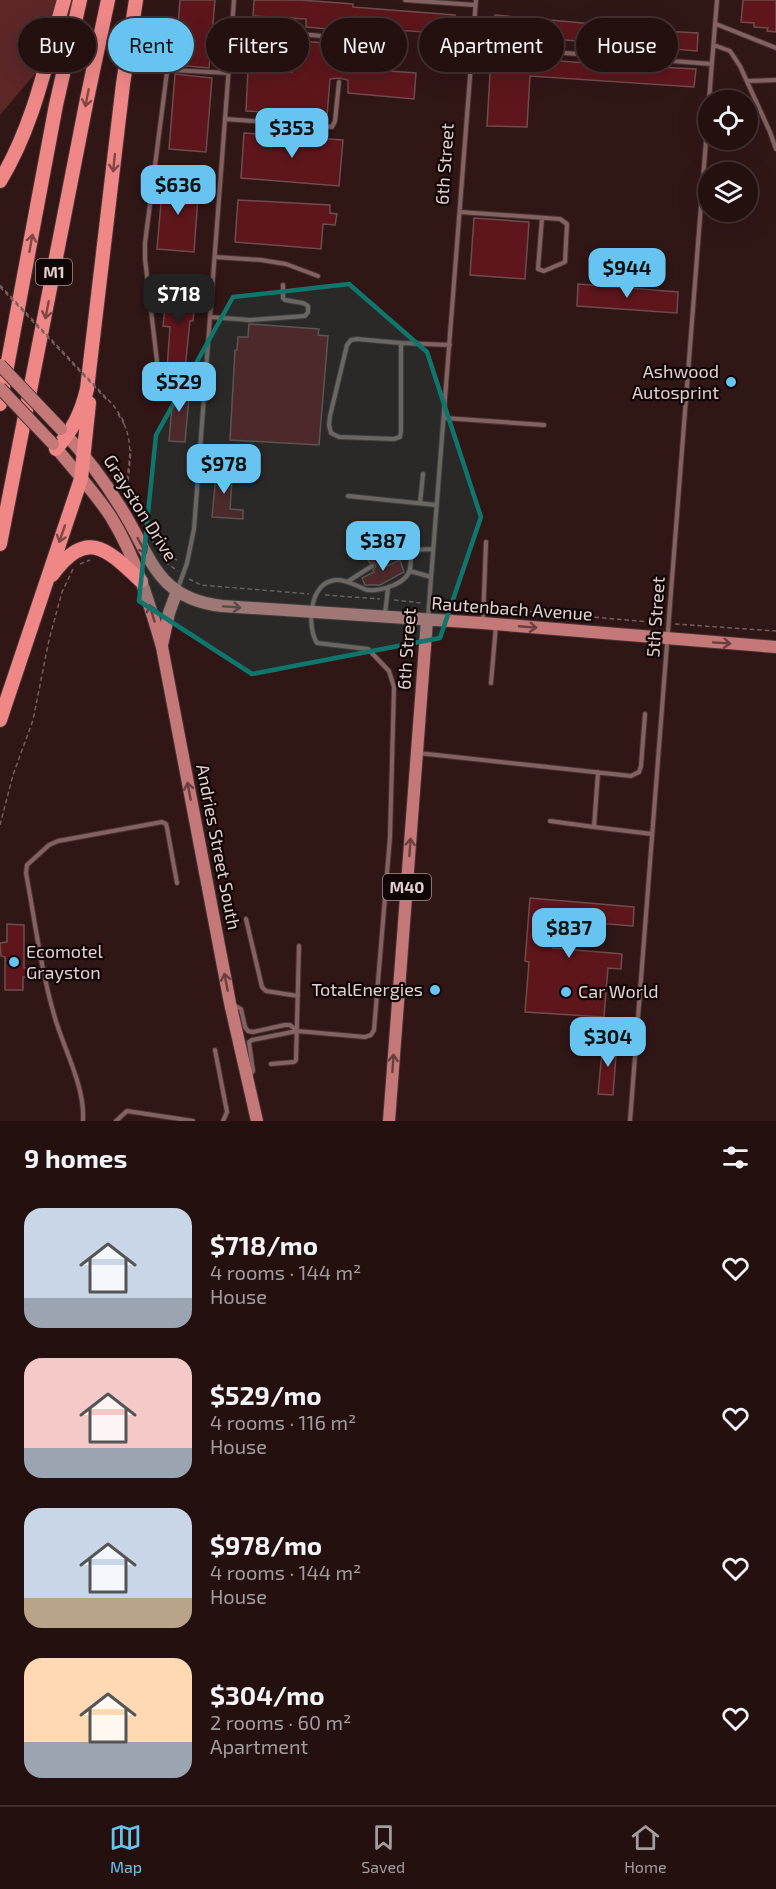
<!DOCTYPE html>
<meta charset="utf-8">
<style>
:root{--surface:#251010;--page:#311e1e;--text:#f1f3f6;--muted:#a39d9f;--line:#423030;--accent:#67c4f0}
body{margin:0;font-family:"Exo 2",sans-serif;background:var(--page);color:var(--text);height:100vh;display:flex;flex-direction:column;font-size:22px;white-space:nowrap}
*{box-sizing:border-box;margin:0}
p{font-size:20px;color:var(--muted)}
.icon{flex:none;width:33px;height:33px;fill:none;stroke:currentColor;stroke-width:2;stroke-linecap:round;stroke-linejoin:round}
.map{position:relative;height:1121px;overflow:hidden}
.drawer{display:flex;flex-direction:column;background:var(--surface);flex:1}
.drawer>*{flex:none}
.banner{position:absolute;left:18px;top:18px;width:741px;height:54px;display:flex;gap:12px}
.controls{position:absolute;left:698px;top:90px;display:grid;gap:12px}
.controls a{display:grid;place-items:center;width:60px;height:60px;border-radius:50%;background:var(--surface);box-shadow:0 6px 24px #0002,0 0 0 2px var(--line);font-size:30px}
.price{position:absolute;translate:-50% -51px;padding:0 14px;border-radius:12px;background:var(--accent);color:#111;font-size:20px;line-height:39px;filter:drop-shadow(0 2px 3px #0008)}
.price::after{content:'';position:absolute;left:50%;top:36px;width:18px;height:14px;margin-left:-9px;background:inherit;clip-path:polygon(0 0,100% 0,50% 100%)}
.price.active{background:#222;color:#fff}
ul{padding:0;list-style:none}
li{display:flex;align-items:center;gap:18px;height:150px;padding:0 24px}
li span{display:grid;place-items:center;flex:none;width:168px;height:120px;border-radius:18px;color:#555}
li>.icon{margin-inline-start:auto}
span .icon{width:72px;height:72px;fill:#fffc;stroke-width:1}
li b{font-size:26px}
h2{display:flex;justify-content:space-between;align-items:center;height:72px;padding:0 24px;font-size:26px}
.tag{padding:0 21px;border-radius:27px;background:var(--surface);box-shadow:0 6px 24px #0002,0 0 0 2px var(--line);font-size:21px;line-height:54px}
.tag.active{background:var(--accent);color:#111}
.tabs{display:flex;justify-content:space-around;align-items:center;height:84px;border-top:2px solid var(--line);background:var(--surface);font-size:16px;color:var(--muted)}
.tabs a{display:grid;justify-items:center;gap:3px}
.tabs .active{color:var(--accent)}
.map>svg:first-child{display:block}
.green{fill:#5d2728}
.building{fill:#5e161c;stroke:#6d4d4c;stroke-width:1.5}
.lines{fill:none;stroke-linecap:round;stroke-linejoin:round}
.service-casing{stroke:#483334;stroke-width:6}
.primary-casing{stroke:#483334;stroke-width:14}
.motorway-casing{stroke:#483334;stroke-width:16}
.path{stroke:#765e5e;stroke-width:1.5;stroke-dasharray:4.5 3;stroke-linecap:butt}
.service{stroke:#846261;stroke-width:4}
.primary{stroke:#c47878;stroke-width:12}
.motorway{stroke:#ef8787;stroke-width:14}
.primary-bridge-casing{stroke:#483334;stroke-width:14;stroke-linecap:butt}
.path-bridge{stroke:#765e5e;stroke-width:1.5;stroke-dasharray:4.5 3;stroke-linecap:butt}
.primary-bridge{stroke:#c47878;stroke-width:12}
.oneway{stroke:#804646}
.oneway2{stroke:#6a3f3f}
.marked{fill:#0f766e;fill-opacity:0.2;stroke:#0f766e;stroke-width:4.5;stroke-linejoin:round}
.poi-dot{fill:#67c4f0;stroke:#110606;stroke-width:2}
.labels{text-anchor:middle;stroke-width:4.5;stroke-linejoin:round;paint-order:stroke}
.shield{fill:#110606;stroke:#a39392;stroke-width:1.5}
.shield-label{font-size:16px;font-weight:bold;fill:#e2cfce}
.street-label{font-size:18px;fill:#e2cfce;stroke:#110606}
.poi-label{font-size:18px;fill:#e2cfce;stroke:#110606;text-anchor:end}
</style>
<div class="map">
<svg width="776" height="1121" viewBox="0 0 776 1121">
<rect width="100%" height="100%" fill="#311616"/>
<path class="green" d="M 0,0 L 58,0 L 39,69 L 0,115 Z"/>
<path class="building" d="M 180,0 L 215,0 L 209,68 L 175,65 Z
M 254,0 L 301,0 L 353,4 L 353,7 L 455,15 L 454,34 L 350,27 L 350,31 L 306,27 L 306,19 L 253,16 Z
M 743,0 L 776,0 L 776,32 L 767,31 L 768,28 L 754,27 L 754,23 L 741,22 Z
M 495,15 L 594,24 L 593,27 L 698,33 L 697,51 L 494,34 Z
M 251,37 L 350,45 L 348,68 L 416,73 L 414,99 L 348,93 L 348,80 L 339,78 L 330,79 L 327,116 L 246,111 L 248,69 L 292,72 L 293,57 L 250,54 Z
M 491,56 L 600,64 L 696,69 L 694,87 L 530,76 L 527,127 L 487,126 Z
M 175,74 L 212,78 L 206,152 L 169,149 Z
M 244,133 L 343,140 L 339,186 L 241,178 Z
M 163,179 L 199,182 L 194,252 L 157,249 Z
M 238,200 L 330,205 L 330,213 L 337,214 L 335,225 L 323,224 L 321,249 L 235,242 Z
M 474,218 L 529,222 L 525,279 L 470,275 Z
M 578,284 L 678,292 L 677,313 L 577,306 Z
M 167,286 L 196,288 L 193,321 L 190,321 L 185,369 L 182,369 L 182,376 L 170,373 L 170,369 L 167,369 L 170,327 L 163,326 Z
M 249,324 L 319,329 L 318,335 L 328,336 L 319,445 L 230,440 L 235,350 L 237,350 L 238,337 L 248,337 Z
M 174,382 L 181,384 L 181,386 L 190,387 L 185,442 L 169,441 Z
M 217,465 L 233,466 L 230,509 L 243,510 L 243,519 L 212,517 Z
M 381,554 L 380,562 L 387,566 L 400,560 L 404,572 L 380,585 L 365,585 L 362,578 L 374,572 L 373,570 L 376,566 L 374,563 L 370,563 L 368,560 Z
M 530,898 L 634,907 L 633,926 L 556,920 L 553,948 L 622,954 L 621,969 L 608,968 L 604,1017 L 525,1012 L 529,962 L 525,961 Z
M 7,924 L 24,925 L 24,968 L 32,968 L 32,977 L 23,977 L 23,990 L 5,990 L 5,957 L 1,956 L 0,943 L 7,942 Z
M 603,1041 L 617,1042 L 613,1095 L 598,1094 Z"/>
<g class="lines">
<defs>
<path id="service" d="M 405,0 L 475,5
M 716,24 L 776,48
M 232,28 L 345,38
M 714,45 L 730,51 L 740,66 L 770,132 L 776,149
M 472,46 L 712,64
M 747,81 L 776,80
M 709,100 L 717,0
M 225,119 L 332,127 L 335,121 L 339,82
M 460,212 L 560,219 L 567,224 L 565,262 L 544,271 L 538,269 L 542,218
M 215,257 L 261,260 L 286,264 L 318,276
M 210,317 L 250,320 L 305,316 L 308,312 L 308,306 L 303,303 L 285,300 L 283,298 L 283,285
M 401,343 L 357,339 L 351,340 L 347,345 L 330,416 L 329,425 L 331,433 L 339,437 L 394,439 L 400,437 L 401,431 L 401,343 L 450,345
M 205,385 L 164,376 L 158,370 L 145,259 L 145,243 L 167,72 L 172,70 L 228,73
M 444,418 L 544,425
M 348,496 L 436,505
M 420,503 L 423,474
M 384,560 L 411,550 L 433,549
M 410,571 L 431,577
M 347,582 L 372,566
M 178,588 L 187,563 L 194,529 L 234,0
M 369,590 C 381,591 407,584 410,569 C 411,563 411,556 411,550
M 385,614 L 388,588
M 428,617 L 476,0
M 483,620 L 486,542
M 491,683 L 496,625
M 418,753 L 631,776 L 639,772 L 641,766 L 645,714
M 598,772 L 594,827 L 652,834
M 550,821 L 594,827
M 246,919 L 262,987 L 266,991 L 298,996
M 232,1004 L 241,1009 L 245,1027 L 248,1031 L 253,1032 L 285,1025 L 290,1025 L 296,1030
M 215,1050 L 227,1112 L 223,1121
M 271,1064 L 294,1062 L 296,1060 L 299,946
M 250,1075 L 253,1071 L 249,1042 L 252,1040 L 297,1031 L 365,1037 L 371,1035 L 374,1030 L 390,837 L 394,687 L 389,671 L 368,649 L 317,643 C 307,627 309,587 331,581 C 342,577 357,586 367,590
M 83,1120 C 85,1087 64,1049 55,1018 C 41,971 35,921 26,873 L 27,865 L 49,845 L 58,841 L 162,822 L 166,824 L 167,828 L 177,883
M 116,1121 L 127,1111 L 193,1121
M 630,1121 L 708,115"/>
<path id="primary" d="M 62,430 C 84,454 104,480 121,508 C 152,557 155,598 222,606 L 482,623 L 776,647
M 53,444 C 72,468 94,491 111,517 C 135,556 149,602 162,647 L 230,1003 L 257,1121
M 162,645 L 169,613 L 177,591
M 389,1121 L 427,620"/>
<path id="motorway" d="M 0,181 C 34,125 46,62 64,0
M 0,404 L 56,105 L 80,0
M 56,449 C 73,429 81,414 87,389 L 123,84 L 136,0
M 0,544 L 87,99 L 108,0
M 52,575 C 87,528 106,548 141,581
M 0,720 L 81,479 L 89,403"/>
</defs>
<use href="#service" class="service-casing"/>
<use href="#primary" class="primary-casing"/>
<use href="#motorway" class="motorway-casing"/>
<path class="path" d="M 124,424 C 135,449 127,467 126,493
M 127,496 L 131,450
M 151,539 L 162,553 L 179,561
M 165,562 L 178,571
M 80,564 L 90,560
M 189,579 L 201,585 L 309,594
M 325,595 L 380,599
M 394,600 L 422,603
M 436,604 L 476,607
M 490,608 L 661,623
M 675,624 L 776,631
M 0,825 L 13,775 L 33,720 L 49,640 L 62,592 L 74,567"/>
<use href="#service" class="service"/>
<use href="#primary" class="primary"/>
<use href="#motorway" class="motorway"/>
<defs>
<path id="primary-bridge" d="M 0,365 L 61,429
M 0,388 L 53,444"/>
</defs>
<use href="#primary-bridge" class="primary-bridge-casing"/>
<path class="path-bridge" d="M 0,285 L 114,406 L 125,423
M 0,287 L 108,401
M 118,414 L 124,424"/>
<use href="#primary-bridge" class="primary-bridge"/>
</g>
<defs><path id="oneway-shaft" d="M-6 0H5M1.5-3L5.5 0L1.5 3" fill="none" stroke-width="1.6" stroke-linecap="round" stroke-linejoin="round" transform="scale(1.5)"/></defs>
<g class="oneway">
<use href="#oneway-shaft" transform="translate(87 98) rotate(101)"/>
<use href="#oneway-shaft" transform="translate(114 163) rotate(96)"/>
<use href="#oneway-shaft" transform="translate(31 243) rotate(-80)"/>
<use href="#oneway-shaft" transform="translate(47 310) rotate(101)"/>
<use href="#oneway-shaft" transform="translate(62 534) rotate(109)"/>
</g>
<g class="oneway2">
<use href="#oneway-shaft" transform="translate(142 546) rotate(61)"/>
<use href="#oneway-shaft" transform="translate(232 607) rotate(4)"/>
<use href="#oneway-shaft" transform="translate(152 613) rotate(-107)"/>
<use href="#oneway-shaft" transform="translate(528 627) rotate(5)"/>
<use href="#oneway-shaft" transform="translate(722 643) rotate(4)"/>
<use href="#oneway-shaft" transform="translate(189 791) rotate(-101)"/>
<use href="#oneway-shaft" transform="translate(410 847) rotate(-86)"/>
<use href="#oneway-shaft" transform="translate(226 982) rotate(-101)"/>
<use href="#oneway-shaft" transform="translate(393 1063) rotate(-86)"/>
</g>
<path class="marked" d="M 349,284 L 427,352 L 481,517 L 440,638 L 252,674 L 139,601 L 156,435 L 233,297 Z"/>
<g class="poi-dot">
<circle cx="731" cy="382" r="6"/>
<circle cx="14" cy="962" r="6"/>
<circle cx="435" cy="990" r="6"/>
<circle cx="566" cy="992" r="6"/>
</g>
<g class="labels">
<g class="shield">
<rect x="36" y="259" width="36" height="26" rx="4.5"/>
<rect x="383" y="874" width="48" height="26" rx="4.5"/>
</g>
<g class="shield-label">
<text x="54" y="278">M1</text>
<text x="407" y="893">M40</text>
</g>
<g class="street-label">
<text transform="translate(445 164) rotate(-86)" y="6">6th Street</text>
<text transform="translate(140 508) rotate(58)" y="6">Grayston Drive</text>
<text transform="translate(512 609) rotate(4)" y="6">Rautenbach Avenue</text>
<text transform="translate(656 617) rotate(-86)" y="6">5th Street</text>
<text transform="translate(407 649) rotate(-86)" y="6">6th Street</text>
<text transform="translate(218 847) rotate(79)" y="6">Andries Street South</text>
</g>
<g class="poi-label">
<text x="719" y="378">Ashwood<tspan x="719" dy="21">Autosprint</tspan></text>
<text x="26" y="958" text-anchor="start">Ecomotel<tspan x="26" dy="21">Grayston</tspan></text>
<text x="423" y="996">TotalEnergies</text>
<text x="578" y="998" text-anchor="start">Car World</text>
</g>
</g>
</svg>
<div class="controls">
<a><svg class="icon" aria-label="locate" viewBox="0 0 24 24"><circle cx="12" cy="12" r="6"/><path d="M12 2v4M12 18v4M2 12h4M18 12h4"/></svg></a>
<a><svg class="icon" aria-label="layers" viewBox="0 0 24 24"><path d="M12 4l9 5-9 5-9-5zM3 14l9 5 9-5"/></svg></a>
</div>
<b class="price" style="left:292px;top:159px">$353</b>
<b class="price" style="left:178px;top:216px">$636</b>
<b class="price" style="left:627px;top:299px">$944</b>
<b class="price active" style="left:179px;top:325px">$718</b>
<b class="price" style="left:179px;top:413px">$529</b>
<b class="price" style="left:224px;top:495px">$978</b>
<b class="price" style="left:383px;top:572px">$387</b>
<b class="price" style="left:569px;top:959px">$837</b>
<b class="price" style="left:608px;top:1068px">$304</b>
<div class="banner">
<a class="tag">Buy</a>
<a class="tag active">Rent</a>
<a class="tag">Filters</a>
<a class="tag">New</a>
<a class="tag">Apartment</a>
<a class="tag">House</a>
</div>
</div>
<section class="drawer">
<h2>9 homes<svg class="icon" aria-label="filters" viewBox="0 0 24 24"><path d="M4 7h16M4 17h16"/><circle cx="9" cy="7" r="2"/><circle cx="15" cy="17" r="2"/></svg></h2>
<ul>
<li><span style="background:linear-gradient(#c9d6e8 75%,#9aa5b1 0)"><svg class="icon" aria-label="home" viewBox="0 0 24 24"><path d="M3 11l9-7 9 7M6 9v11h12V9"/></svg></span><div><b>$718/mo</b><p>4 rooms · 144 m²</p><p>House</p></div><svg class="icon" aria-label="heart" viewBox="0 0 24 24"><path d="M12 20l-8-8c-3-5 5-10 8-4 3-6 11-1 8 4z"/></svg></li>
<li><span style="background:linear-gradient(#f6c9c9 75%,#9aa5b1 0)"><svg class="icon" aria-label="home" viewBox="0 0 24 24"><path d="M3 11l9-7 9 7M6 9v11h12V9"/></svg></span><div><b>$529/mo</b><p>4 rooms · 116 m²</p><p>House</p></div><svg class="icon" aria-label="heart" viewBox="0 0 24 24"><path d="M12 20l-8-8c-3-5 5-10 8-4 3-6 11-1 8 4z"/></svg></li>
<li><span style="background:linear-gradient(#c9d6e8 75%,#b9a48a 0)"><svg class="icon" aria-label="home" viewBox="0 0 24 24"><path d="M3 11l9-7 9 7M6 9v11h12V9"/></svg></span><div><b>$978/mo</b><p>4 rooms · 144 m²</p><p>House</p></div><svg class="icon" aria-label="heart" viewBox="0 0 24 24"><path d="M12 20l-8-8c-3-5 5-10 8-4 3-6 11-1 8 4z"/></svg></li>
<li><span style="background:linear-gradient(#ffd9b3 70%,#9aa5b1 0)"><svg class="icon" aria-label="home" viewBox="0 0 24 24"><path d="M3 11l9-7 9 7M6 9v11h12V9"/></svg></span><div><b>$304/mo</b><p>2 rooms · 60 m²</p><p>Apartment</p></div><svg class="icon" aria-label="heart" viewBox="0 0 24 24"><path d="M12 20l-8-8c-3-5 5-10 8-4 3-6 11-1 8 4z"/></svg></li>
</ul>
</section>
<nav class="tabs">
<a class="active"><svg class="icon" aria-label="map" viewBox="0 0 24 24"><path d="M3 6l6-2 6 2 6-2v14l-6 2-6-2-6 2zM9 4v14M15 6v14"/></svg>Map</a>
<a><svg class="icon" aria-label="saved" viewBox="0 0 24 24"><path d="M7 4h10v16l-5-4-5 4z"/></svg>Saved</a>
<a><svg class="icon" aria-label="home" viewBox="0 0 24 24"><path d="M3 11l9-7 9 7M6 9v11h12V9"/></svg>Home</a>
</nav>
